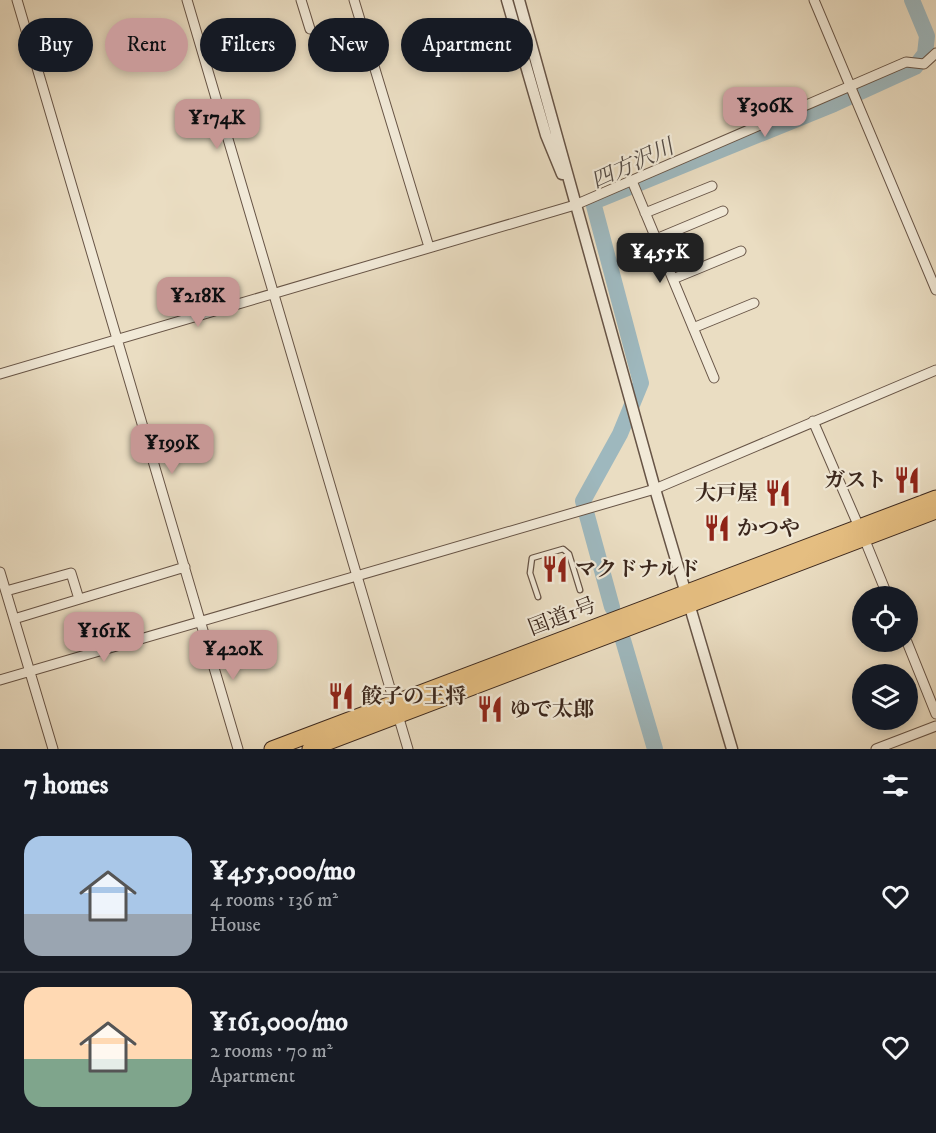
<!DOCTYPE html>
<meta charset="utf-8">
<style>
:root{--surface:#171b24;--page:#242831;--text:#f1f3f6;--muted:#9ea1a6;--line:#363941;--accent:#c59692}
body{margin:0;font-family:"IM FELL DW Pica","Noto Serif JP",serif;background:var(--page);color:var(--text);height:100vh;display:flex;flex-direction:column;font-size:22px;white-space:nowrap}
*{box-sizing:border-box;margin:0}
p{font-size:20px;color:var(--muted)}
.icon{flex:none;width:33px;height:33px;fill:none;stroke:currentColor;stroke-width:2;stroke-linecap:round;stroke-linejoin:round}
.map{position:relative;height:749px;overflow:hidden}
.panel{display:flex;flex-direction:column;background:var(--surface);flex:1}
.panel>*{flex:none}
.top-card{position:absolute;left:18px;top:18px;width:600px;height:54px;display:flex;gap:12px}
.fabs{position:absolute;left:852px;top:586px;display:grid;gap:12px}
.fabs a{display:grid;place-items:center;width:66px;height:66px;border-radius:50%;background:var(--surface);box-shadow:0 3px 9px #0003;font-size:30px}
.price{position:absolute;translate:-50% -51px;padding:0 14px;border-radius:12px;background:var(--accent);color:#111;font-size:20px;line-height:39px;filter:drop-shadow(0 2px 3px #0008)}
.price::after{content:'';position:absolute;left:50%;top:36px;width:18px;height:14px;margin-left:-9px;background:inherit;clip-path:polygon(0 0,100% 0,50% 100%)}
.price.selected{background:#222;color:#fff}
ul{padding:0;list-style:none}
li{display:flex;align-items:center;gap:18px;height:150px;padding:0 24px}
li+li{border-top:2px solid var(--line)}
li span{display:grid;place-items:center;flex:none;width:168px;height:120px;border-radius:18px;color:#555}
li>.icon{margin-inline-start:auto}
span .icon{width:72px;height:72px;fill:#fffc;stroke-width:1}
li b{font-size:26px}
h2{display:flex;justify-content:space-between;align-items:center;height:72px;padding:0 24px;font-size:26px}
.chip{padding:0 21px;border-radius:27px;background:var(--surface);box-shadow:0 3px 9px #0003;font-size:21px;line-height:54px}
.chip.selected{background:var(--accent);color:#111}
.map>svg:first-child{display:block}
.lines{fill:none;stroke-linecap:round;stroke-linejoin:round}
.river{stroke:#9eb8be;stroke-width:16}
.service-casing{stroke:#675446;stroke-width:7}
.minor-casing{stroke:#675446;stroke-width:11}
.tertiary-casing{stroke:#675446;stroke-width:13}
.trunk-casing{stroke:#3b271d;stroke-width:17}
.service{stroke:#f1e9d7;stroke-width:4.5}
.minor{stroke:#f1e9d7;stroke-width:9}
.tertiary{stroke:#f1e9d7;stroke-width:10}
.trunk{stroke:#e5be81;stroke-width:15}
.labels{text-anchor:middle;stroke-width:4.5;stroke-linejoin:round;paint-order:stroke}
.poi-label{font-size:21px;font-weight:bold;fill:#3b271d;stroke:#f1e9d7;text-anchor:start}
.street-label{font-size:21px;fill:#3b271d;stroke:#f1e9d7}
.water-label{font-size:22px;font-style:italic;fill:#544b45;stroke:#f1e9d7}
</style>
<div class="map">
<svg width="936" height="749" viewBox="0 0 936 749">
<rect width="100%" height="100%" fill="#eaddc2"/>
<filter id="stains"><feTurbulence type="fractalNoise" baseFrequency=".00333" numOctaves="4"/><feColorMatrix values="0 0 0 0 .2 0 0 0 0 .09 0 0 0 0 .02 0 0 0 .5 -.17"/></filter>
<radialGradient id="worn" r=".72"><stop offset=".6" stop-color="#630" stop-opacity="0"/><stop offset="1" stop-color="#630" stop-opacity=".3"/></radialGradient>
<g class="lines">
<path class="river" d="M 612,607 L 583,501 L 620,434 L 641,383 L 593,202 L 834,104 L 915,67 L 925,54 L 927,36 L 912,0
M 623,640 L 655,749"/>
<defs>
<path id="service" d="M 538,597 L 530,573 L 532,558 L 563,549 L 569,554 L 580,590"/>
<path id="minor" d="M 17,0 L 238,749
M 187,0 L 408,749
M 301,0 L 310,29
M 354,0 L 429,247
M 814,0 L 936,290
M 632,181 L 714,378
M 645,213 L 712,186
M 656,239 L 723,211
M 673,279 L 741,251
M 693,328 L 754,303
M 0,374 L 575,205 L 906,62 L 924,64 L 936,53
M 813,421 L 859,527
M 864,538 L 888,597
M 0,572 L 53,749
M 6,591 L 71,573 L 79,599
M 14,619 L 185,567
M 907,642 L 936,714
M 0,680 L 655,489 L 936,370
M 876,749 L 936,726"/>
<path id="tertiary" d="M 507,0 L 546,135 L 562,174
M 519,0 L 655,489 L 732,749"/>
<path id="trunk" d="M 272,749 L 936,498
M 310,749 L 936,511"/>
</defs>
<use href="#service" class="service-casing"/>
<use href="#minor" class="minor-casing"/>
<use href="#tertiary" class="tertiary-casing"/>
<use href="#trunk" class="trunk-casing"/>
<use href="#service" class="service"/>
<use href="#minor" class="minor"/>
<use href="#tertiary" class="tertiary"/>
<use href="#trunk" class="trunk"/>
</g>
<defs>
<symbol id="restaurant-bare" viewBox="-9 -9 18 18"><path d="M-5-6h1v4h1v-4h1v4h1v-4h1v5L-1.5 .5V6h-2V.5L-5-1ZM5-6V6H3V1.5H1.5Q1.5-4 5-6Z" fill="#8f2418" stroke="#f1e9d7" stroke-width="2.5" paint-order="stroke"/></symbol>
</defs>
<g fill-rule="evenodd">
<use href="#restaurant-bare" x="888" y="461" width="38" height="38"/>
<use href="#restaurant-bare" x="759" y="474" width="38" height="38"/>
<use href="#restaurant-bare" x="698" y="509" width="38" height="38"/>
<use href="#restaurant-bare" x="536" y="550" width="38" height="38"/>
<use href="#restaurant-bare" x="322" y="677" width="38" height="38"/>
<use href="#restaurant-bare" x="471" y="690" width="38" height="38"/>
</g>
<g class="labels">
<g class="poi-label">
<text x="887" y="487" text-anchor="end">ガスト</text>
<text x="758" y="500" text-anchor="end">大戸屋</text>
<text x="737" y="535">かつや</text>
<text x="575" y="576">マクドナルド</text>
<text x="361" y="703">餃子の王将</text>
<text x="510" y="716">ゆで太郎</text>
</g>
<g class="street-label">
<text transform="translate(562 616) rotate(-21)" y="7">国道1号</text>
</g>
<g class="water-label">
<text transform="translate(632 163) rotate(-25)" y="8">四方沢川</text>
</g>
</g>
<rect width="100%" height="100%" filter="url(#stains)"/>
<rect width="100%" height="100%" fill="url(#worn)"/>
</svg>
<div class="fabs">
<a><svg class="icon" aria-label="locate" viewBox="0 0 24 24"><circle cx="12" cy="12" r="6"/><path d="M12 2v4M12 18v4M2 12h4M18 12h4"/></svg></a>
<a><svg class="icon" aria-label="layers" viewBox="0 0 24 24"><path d="M12 4l9 5-9 5-9-5zM3 14l9 5 9-5"/></svg></a>
</div>
<b class="price" style="left:765px;top:138px">¥306K</b>
<b class="price" style="left:217px;top:150px">¥174K</b>
<b class="price selected" style="left:660px;top:284px">¥455K</b>
<b class="price" style="left:198px;top:328px">¥218K</b>
<b class="price" style="left:172px;top:475px">¥199K</b>
<b class="price" style="left:104px;top:663px">¥161K</b>
<b class="price" style="left:233px;top:681px">¥420K</b>
<div class="top-card">
<a class="chip">Buy</a>
<a class="chip selected">Rent</a>
<a class="chip">Filters</a>
<a class="chip">New</a>
<a class="chip">Apartment</a>
</div>
</div>
<section class="panel">
<h2>7 homes<svg class="icon" aria-label="filters" viewBox="0 0 24 24"><path d="M4 7h16M4 17h16"/><circle cx="9" cy="7" r="2"/><circle cx="15" cy="17" r="2"/></svg></h2>
<ul>
<li><span style="background:linear-gradient(#a9c7e8 65%,#9aa5b1 0)"><svg class="icon" aria-label="home" viewBox="0 0 24 24"><path d="M3 11l9-7 9 7M6 9v11h12V9"/></svg></span><div><b>¥455,000/mo</b><p>4 rooms · 136 m²</p><p>House</p></div><svg class="icon" aria-label="heart" viewBox="0 0 24 24"><path d="M12 20l-8-8c-3-5 5-10 8-4 3-6 11-1 8 4z"/></svg></li>
<li><span style="background:linear-gradient(#ffd9b3 60%,#7fa58c 0)"><svg class="icon" aria-label="home" viewBox="0 0 24 24"><path d="M3 11l9-7 9 7M6 9v11h12V9"/></svg></span><div><b>¥161,000/mo</b><p>2 rooms · 70 m²</p><p>Apartment</p></div><svg class="icon" aria-label="heart" viewBox="0 0 24 24"><path d="M12 20l-8-8c-3-5 5-10 8-4 3-6 11-1 8 4z"/></svg></li>
</ul>
</section>
